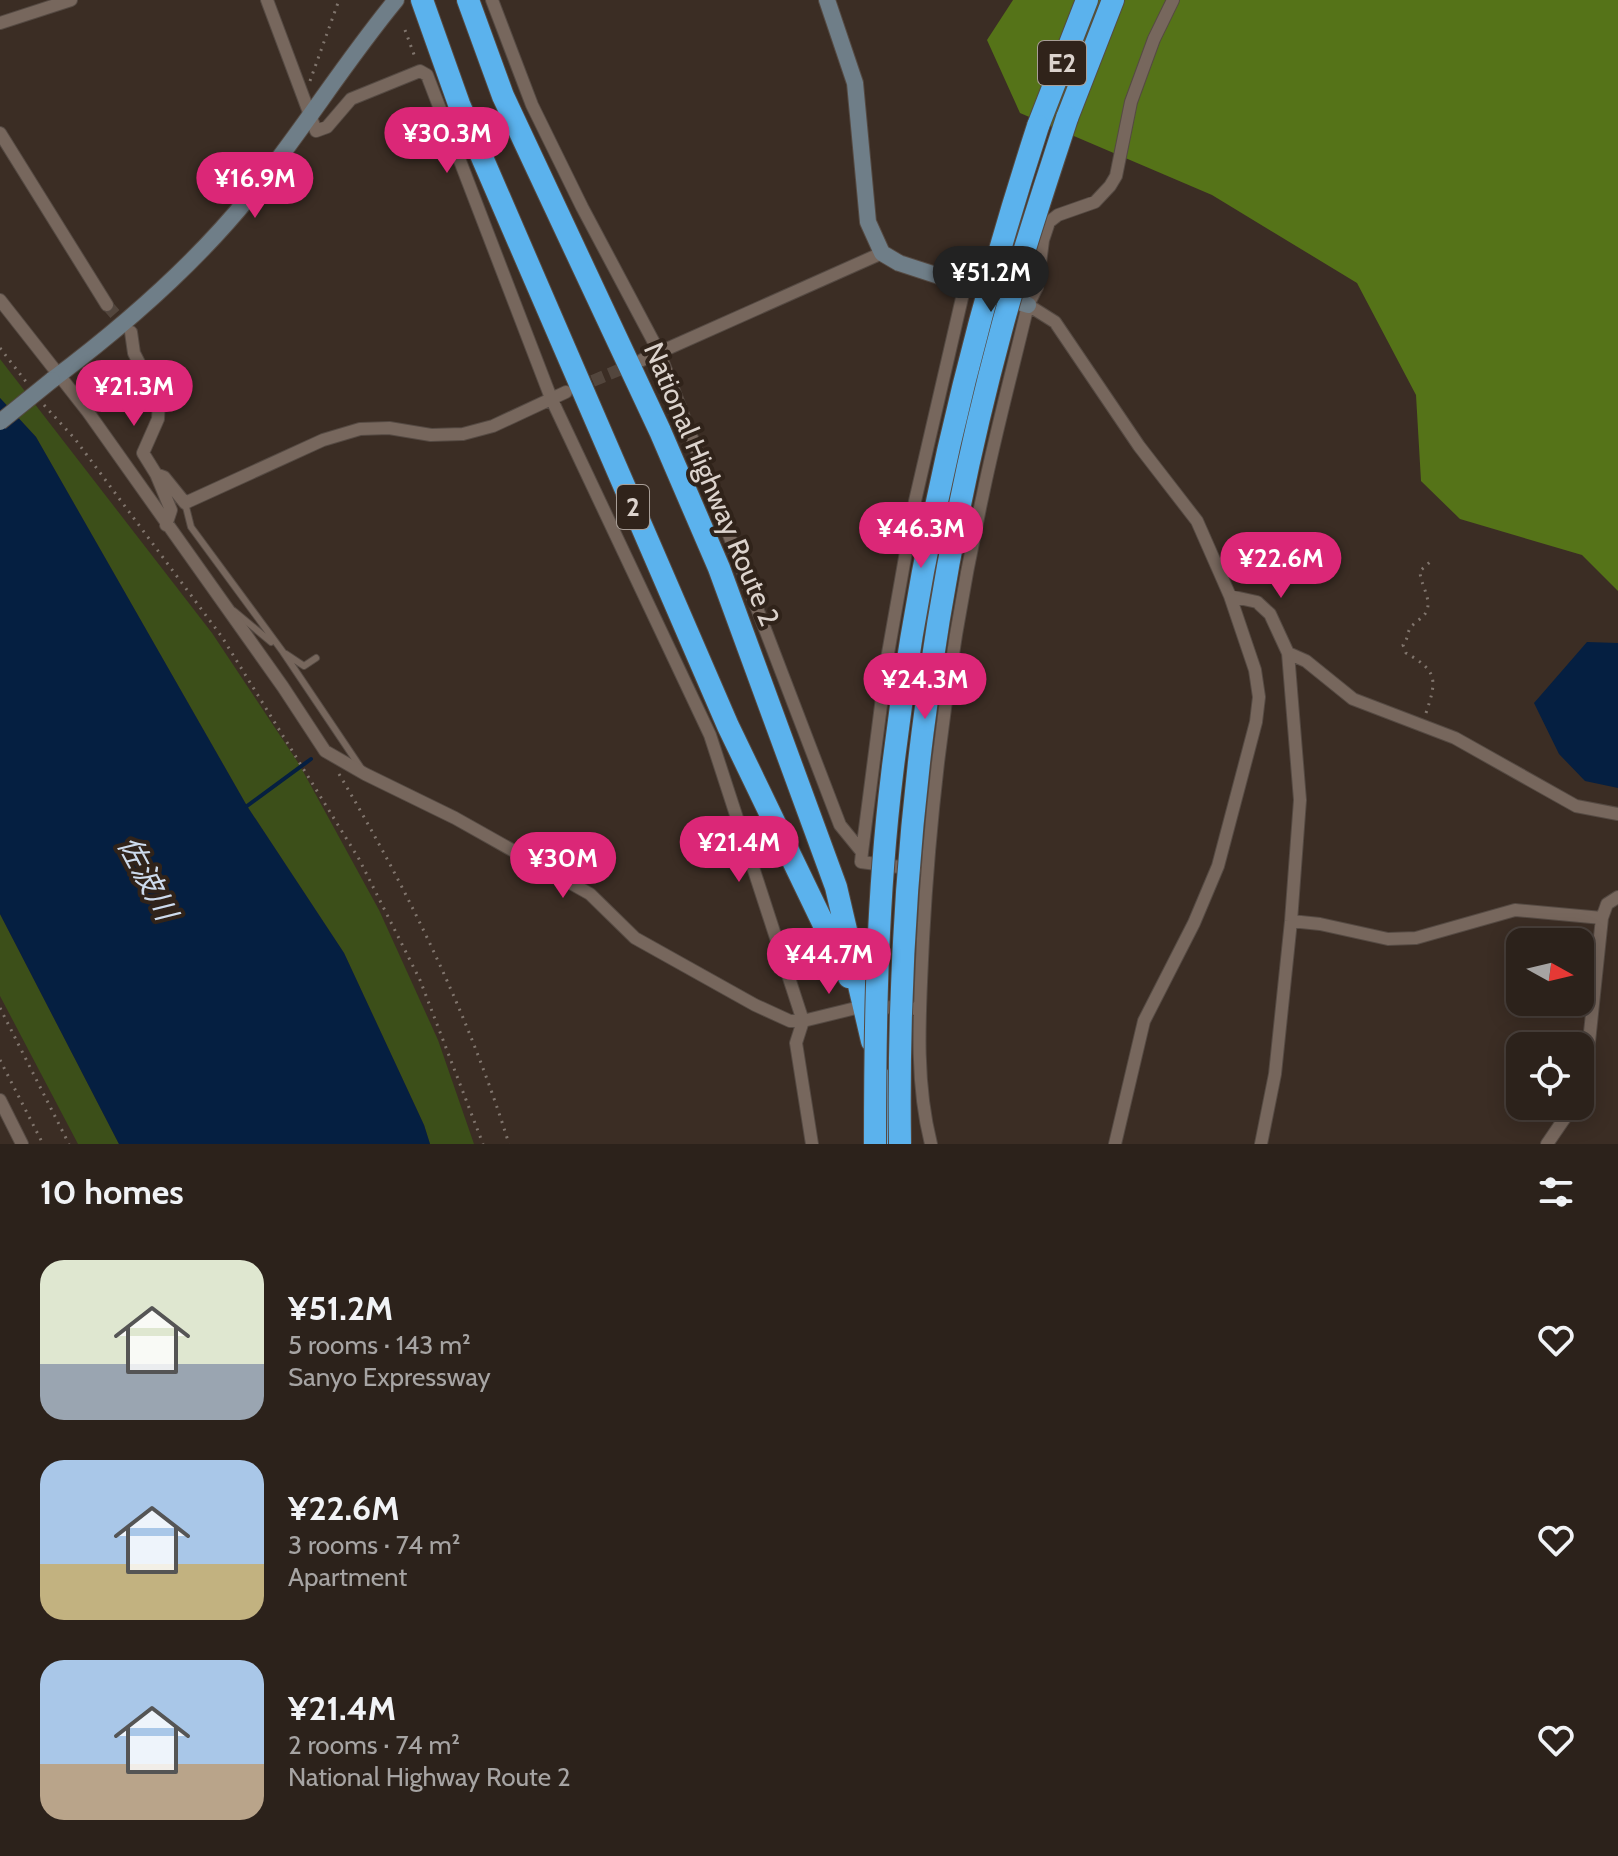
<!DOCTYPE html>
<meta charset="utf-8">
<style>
:root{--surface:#2c221b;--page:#342a24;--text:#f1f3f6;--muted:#a6a4a3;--line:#483f3a;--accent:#db2777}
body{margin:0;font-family:Cabin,"Noto Sans JP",sans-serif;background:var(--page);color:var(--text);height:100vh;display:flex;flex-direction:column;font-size:30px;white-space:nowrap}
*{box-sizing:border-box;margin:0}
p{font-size:26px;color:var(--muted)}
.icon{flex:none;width:44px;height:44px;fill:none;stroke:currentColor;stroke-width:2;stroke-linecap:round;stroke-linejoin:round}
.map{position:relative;height:1144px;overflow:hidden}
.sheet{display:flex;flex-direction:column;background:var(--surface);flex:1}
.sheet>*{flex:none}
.needle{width:52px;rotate:98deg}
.controls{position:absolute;left:1506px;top:928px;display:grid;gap:16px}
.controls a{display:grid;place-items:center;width:88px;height:88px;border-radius:16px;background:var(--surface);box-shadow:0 4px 20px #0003,0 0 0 2px var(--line);font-size:40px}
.price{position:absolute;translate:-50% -68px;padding:0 18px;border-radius:28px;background:var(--accent);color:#fff;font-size:26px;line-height:52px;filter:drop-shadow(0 2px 4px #0008)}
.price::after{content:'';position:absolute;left:50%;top:48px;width:24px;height:18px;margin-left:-12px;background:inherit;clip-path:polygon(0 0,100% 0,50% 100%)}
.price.active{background:#222;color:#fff}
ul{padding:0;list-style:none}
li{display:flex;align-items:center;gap:24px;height:200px;padding:0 40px}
li span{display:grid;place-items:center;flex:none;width:224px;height:160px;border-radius:24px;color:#555}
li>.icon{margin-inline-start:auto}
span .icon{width:96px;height:96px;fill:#fffc;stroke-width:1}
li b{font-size:34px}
h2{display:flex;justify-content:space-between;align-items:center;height:96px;padding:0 40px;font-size:34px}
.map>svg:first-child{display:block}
.green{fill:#3c4f19}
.forest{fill:#557318}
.water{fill:#051f41}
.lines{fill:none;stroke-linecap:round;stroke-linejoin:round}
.stream{stroke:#051f41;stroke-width:4}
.street-tunnel{stroke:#53463d;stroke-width:12;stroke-dasharray:12 6;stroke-linecap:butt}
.lane-casing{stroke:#554a43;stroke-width:8}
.street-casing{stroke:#554a43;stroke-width:14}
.secondary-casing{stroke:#554a43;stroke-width:18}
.highway-casing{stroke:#554a43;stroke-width:24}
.path{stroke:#80756d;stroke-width:3;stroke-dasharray:2 6;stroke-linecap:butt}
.lane{stroke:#77675d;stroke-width:6}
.street{stroke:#77675d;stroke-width:12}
.secondary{stroke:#6f7e88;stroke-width:16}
.highway{stroke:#5bb2ed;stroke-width:22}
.secondary-bridge-casing{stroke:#554a43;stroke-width:18;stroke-linecap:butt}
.highway-bridge-casing{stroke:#554a43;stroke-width:24;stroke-linecap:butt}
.secondary-bridge{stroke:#6f7e88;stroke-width:16}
.highway-bridge{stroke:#5bb2ed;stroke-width:22}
.labels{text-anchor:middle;stroke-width:8;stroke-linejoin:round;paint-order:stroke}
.shield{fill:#30231a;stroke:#a89e97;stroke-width:2}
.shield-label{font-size:26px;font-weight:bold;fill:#dcd3cd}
.street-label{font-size:28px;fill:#dcd3cd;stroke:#30231a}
.water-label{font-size:30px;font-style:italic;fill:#cddbed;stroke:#30231a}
</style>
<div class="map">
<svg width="1618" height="1144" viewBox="0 0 1618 1144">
<rect width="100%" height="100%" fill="#3b2d24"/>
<path class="green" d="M 0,359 L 212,633 L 299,764 L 379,910 L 438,1040 L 474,1144 L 430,1144 L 424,1125 L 344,953 L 247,806 L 36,437 L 0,398 Z
M 0,914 L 119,1144 L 78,1144 L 0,996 Z"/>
<path class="forest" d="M 1013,0 L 1618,0 L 1618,591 L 1582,555 L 1460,519 L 1421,481 L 1416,395 L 1357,283 L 1212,195 L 1020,113 L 987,40 Z"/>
<path class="water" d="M 0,398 L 36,437 L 247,806 L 344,953 L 424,1125 L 430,1144 L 119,1144 L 0,914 Z
M 1587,642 L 1618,643 L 1618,788 L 1585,781 L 1559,754 L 1534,703 Z"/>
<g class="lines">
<path class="stream" d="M 247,806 L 311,759"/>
<path class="street-tunnel" d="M 107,305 L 129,330
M 576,388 L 633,364"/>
<defs>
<path id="lane" d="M 185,503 L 191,527 L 283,652 L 361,768
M 234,611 L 271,642
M 286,654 L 304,666 L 316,658"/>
<path id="street" d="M 267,0 L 316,131 L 327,127 L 351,99 L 420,71 L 427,75 L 551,398 L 710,735 L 803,1021 L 796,1043 L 812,1144
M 492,0 L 532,105 L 582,207 L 659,352 L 840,825 L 862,852
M 0,23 L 71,0
M 0,133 L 107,305
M 0,300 L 88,412 L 283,687 L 325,751 L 365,774 L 455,818 L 590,894 L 635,938 L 755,1005 L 790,1021 L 803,1021 L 864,1006 L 919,1009
M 1028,305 L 1055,322 L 1139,446 L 1197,521 L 1230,596 L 1255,670 L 1259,697 L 1256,722 L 1218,866 L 1194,923 L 1144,1021 L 1115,1144
M 131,332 L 134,353 L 159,402 L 158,419 L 143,453 L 156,474 L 171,510 L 166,525
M 642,360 L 882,253
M 156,474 L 164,477 L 185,503 L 323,440 L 360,429 L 389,428 L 431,435 L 463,434 L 493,426 L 566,392
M 1230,596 L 1257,602 L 1270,614 L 1288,653 L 1300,800 L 1291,921 L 1275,1074 L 1261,1144
M 1288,653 L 1306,661 L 1353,699 L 1455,738 L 1576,806 L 1618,814
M 915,869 L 861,862 L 862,852 L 887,659 L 915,501 L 965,285
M 1291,921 L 1320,924 L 1388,939 L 1416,938 L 1515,910 L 1602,918
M 1580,1092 L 1589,1042 L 1602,918 L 1607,904 L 1618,897
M 0,1100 L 22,1144
M 931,1144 C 914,1077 920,1008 923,939 C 931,790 951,640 983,494 C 996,431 1013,368 1028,305 L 1037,287 L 1043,240 L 1049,222 L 1058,215 L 1095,202 L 1110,186 L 1116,176 L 1131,102 L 1154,39 L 1173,0
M 1547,1144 L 1573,1106"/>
<path id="secondary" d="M 827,0 L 855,83 L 868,222 L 882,253 L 899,263 L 1028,305
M 52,380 C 124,326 193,266 249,197 C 301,133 344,63 396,0"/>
<path id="highway" d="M 422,0 L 459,104 L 728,726 L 849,977
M 468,0 L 503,96 L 660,431 L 719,568 L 836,887 L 872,1041
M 1067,118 L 1113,0
M 1038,126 L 1087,0
M 880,1078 L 894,1144"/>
</defs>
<use href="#lane" class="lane-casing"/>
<use href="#street" class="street-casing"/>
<use href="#secondary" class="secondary-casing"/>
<use href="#highway" class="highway-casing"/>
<path class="path" d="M 405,30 L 416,60
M 310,81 L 339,0
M 0,348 L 27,383
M 44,405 L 75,439 L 222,637 L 359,859 L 420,980 L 483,1144
M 1426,713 C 1437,680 1438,671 1406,653 L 1403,645 C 1408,639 1407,634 1410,628 C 1414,623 1421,619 1425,614 C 1434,601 1420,585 1420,571 L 1431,561
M 339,774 C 408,890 469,1015 509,1144
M 0,1008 L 69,1144
M 0,1060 L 43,1144"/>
<use href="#lane" class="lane"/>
<use href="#street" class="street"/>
<use href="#secondary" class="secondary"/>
<use href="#highway" class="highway"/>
<defs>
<path id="secondary-bridge" d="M 0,422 L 52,380"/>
<path id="highway-bridge" d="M 875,1144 C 875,1021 877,897 892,775 C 918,553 969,338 1038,126
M 900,1144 C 896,871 930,595 1001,331 C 1020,259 1044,189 1067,118"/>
</defs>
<use href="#secondary-bridge" class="secondary-bridge-casing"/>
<use href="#highway-bridge" class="highway-bridge-casing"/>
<use href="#secondary-bridge" class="secondary-bridge"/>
<use href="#highway-bridge" class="highway-bridge"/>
</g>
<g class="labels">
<g class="shield">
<rect x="1038" y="41" width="48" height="44" rx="6"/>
<rect x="617" y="485" width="32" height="44" rx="6"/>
</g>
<g class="shield-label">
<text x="1062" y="72">E2</text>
<text x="633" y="516">2</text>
</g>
<g class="street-label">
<text transform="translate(712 484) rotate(67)" y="10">National Highway Route 2</text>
</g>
<g class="water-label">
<text transform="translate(147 878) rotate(62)" y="10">佐波川</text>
</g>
</g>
</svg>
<div class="controls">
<a><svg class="needle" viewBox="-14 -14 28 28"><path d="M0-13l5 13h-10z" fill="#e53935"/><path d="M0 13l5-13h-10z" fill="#a6a4a3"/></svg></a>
<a><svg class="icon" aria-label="locate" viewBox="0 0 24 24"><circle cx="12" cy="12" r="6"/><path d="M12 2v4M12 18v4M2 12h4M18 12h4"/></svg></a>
</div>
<b class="price" style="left:447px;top:175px">¥30.3M</b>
<b class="price" style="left:255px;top:220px">¥16.9M</b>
<b class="price active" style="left:991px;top:314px">¥51.2M</b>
<b class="price" style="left:134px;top:428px">¥21.3M</b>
<b class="price" style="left:921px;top:570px">¥46.3M</b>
<b class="price" style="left:1281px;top:600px">¥22.6M</b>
<b class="price" style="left:925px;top:721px">¥24.3M</b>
<b class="price" style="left:739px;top:884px">¥21.4M</b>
<b class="price" style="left:563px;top:900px">¥30M</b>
<b class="price" style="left:829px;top:996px">¥44.7M</b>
</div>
<section class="sheet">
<h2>10 homes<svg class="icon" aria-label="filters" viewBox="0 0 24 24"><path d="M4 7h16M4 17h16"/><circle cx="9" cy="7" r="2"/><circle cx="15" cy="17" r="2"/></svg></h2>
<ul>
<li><span style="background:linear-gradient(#dfe7d0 65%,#9aa5b1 0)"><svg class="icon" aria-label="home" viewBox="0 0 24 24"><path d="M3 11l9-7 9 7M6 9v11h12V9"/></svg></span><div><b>¥51.2M</b><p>5 rooms · 143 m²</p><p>Sanyo Expressway</p></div><svg class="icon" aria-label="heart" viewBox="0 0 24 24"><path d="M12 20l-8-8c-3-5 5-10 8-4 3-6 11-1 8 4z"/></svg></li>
<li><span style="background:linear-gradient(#a9c7e8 65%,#c2b280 0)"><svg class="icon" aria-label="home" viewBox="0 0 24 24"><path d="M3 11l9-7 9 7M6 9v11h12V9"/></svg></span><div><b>¥22.6M</b><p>3 rooms · 74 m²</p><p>Apartment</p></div><svg class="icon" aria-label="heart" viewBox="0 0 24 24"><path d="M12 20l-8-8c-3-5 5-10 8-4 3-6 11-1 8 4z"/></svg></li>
<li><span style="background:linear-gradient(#a9c7e8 65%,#b9a48a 0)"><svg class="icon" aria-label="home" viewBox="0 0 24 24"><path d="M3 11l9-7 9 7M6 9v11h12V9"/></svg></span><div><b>¥21.4M</b><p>2 rooms · 74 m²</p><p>National Highway Route 2</p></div><svg class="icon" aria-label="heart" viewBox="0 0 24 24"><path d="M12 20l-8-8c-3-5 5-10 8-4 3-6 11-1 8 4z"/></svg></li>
</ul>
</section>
